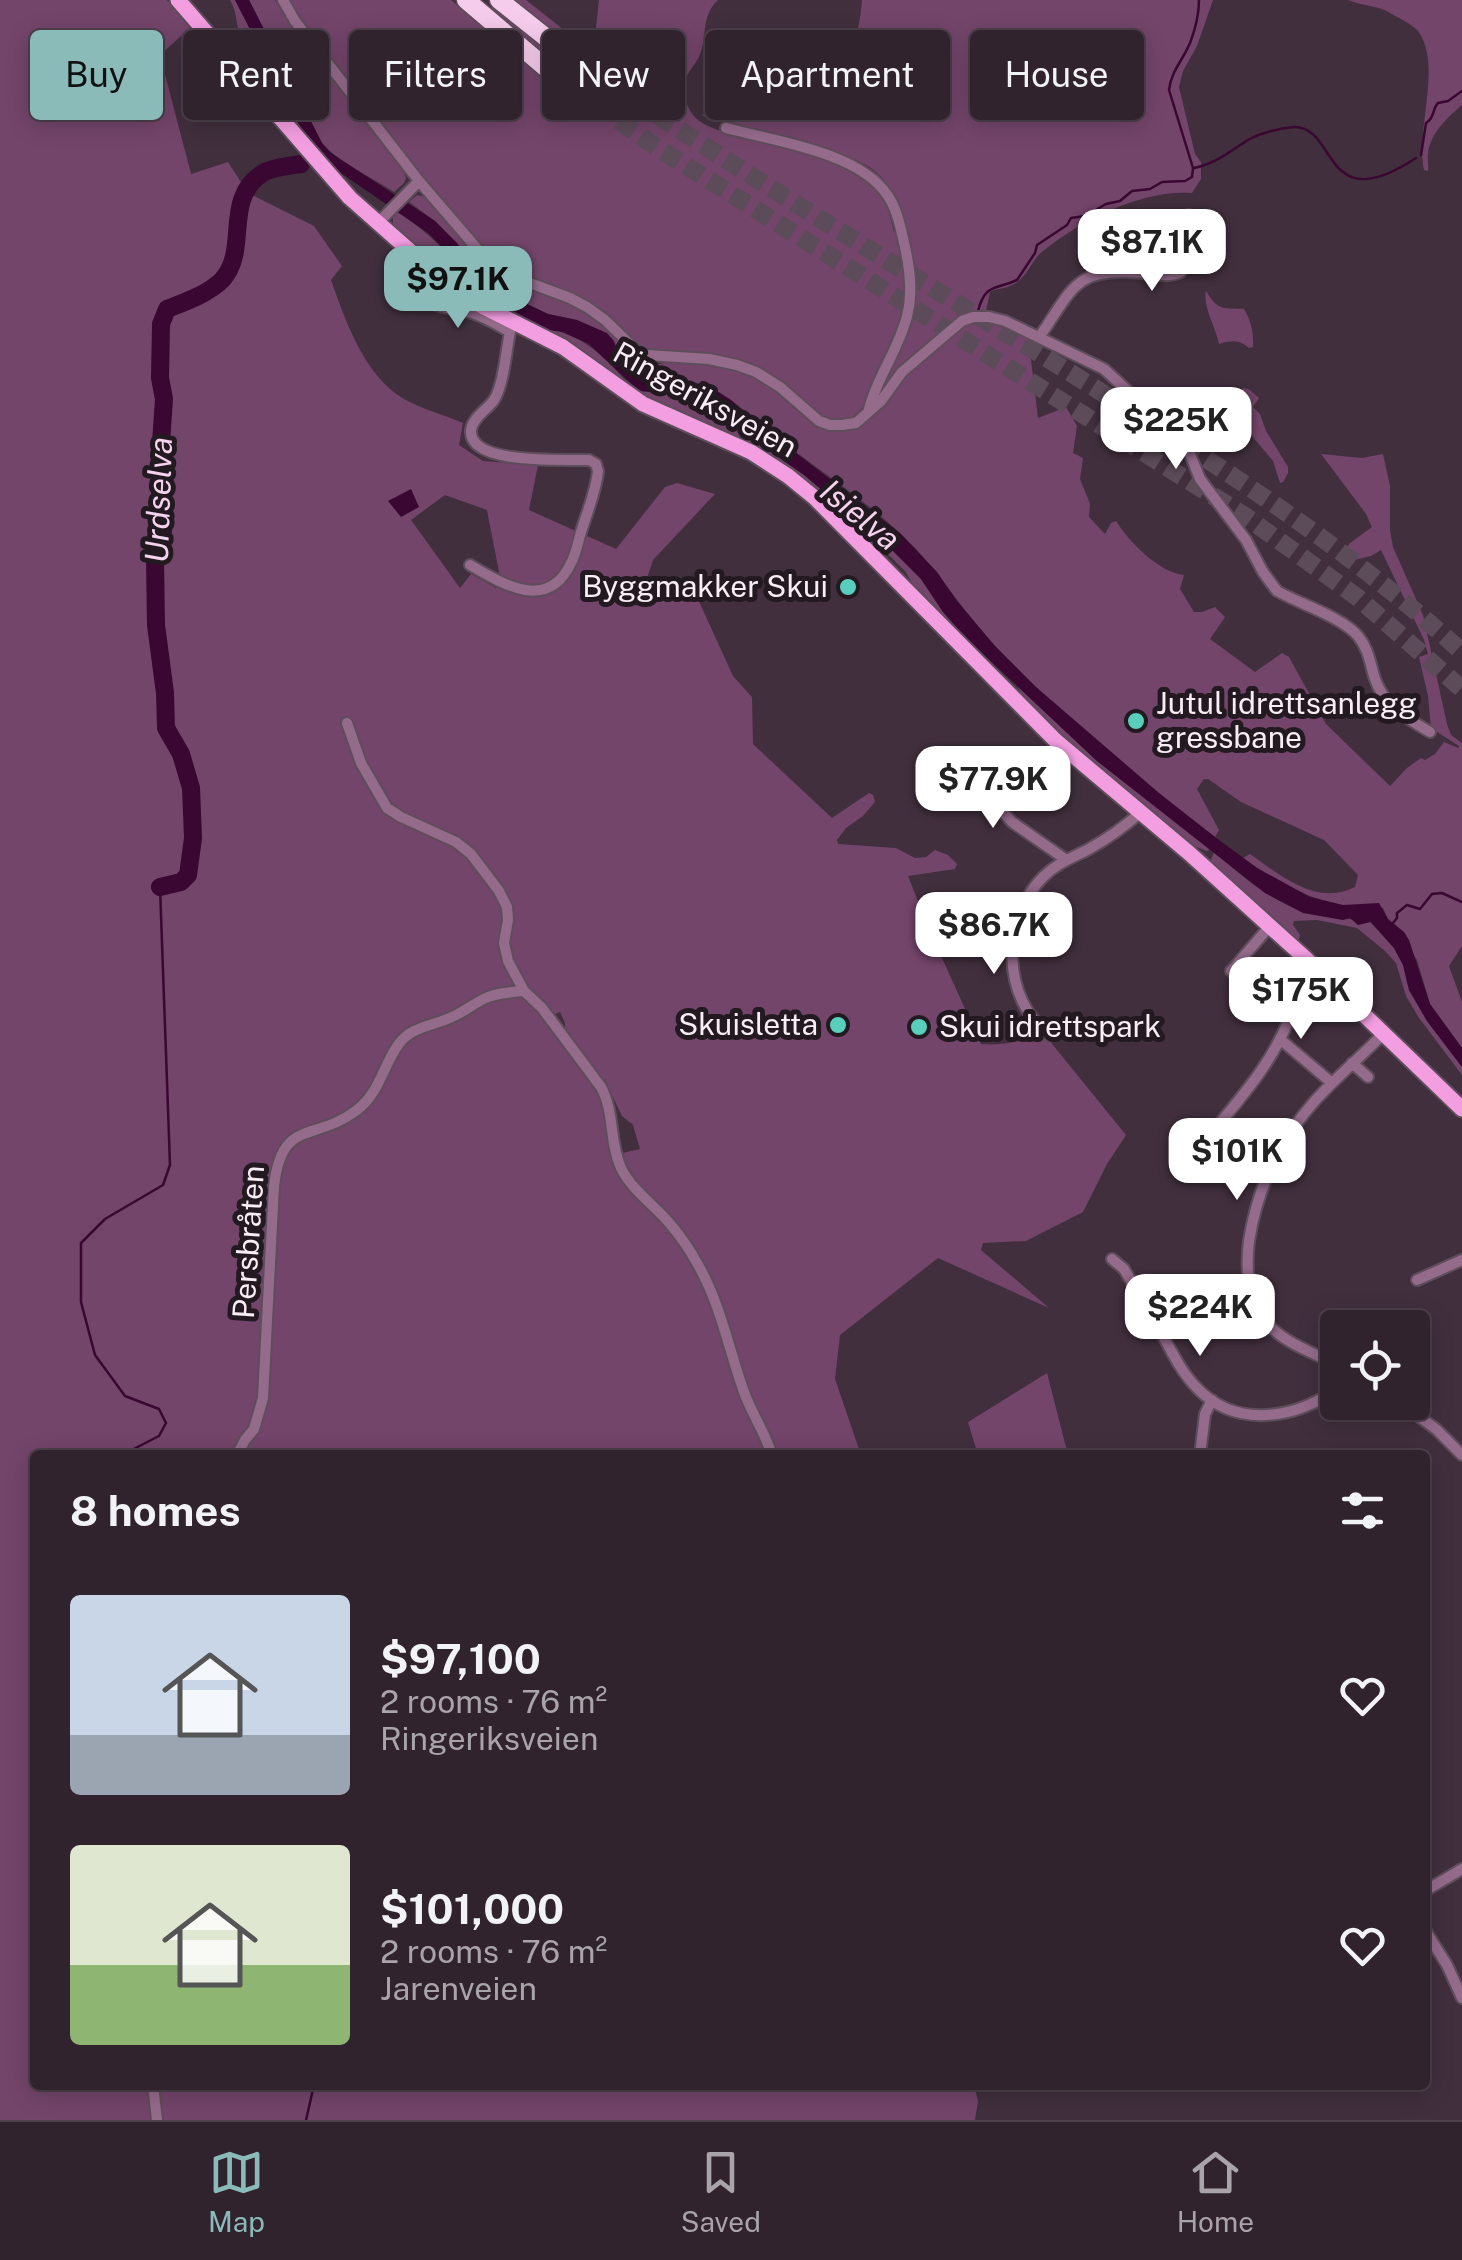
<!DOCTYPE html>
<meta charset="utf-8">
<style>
:root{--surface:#31232e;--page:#3d2f3a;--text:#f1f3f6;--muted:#a8a4aa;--line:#4c404a;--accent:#8bbbb9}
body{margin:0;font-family:"Public Sans",sans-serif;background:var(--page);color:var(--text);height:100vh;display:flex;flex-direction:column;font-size:38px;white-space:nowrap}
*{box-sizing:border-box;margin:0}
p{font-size:32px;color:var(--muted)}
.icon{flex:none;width:55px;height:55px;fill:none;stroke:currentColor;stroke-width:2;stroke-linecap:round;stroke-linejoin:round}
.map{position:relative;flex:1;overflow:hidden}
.details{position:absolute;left:30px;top:1450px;width:1400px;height:640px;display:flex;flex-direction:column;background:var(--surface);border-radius:10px;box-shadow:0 5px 25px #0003,0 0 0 2px var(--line)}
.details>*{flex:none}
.top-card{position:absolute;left:30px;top:30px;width:1402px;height:90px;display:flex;gap:20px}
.controls{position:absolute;left:1320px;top:1310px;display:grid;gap:20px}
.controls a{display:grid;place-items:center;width:110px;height:110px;border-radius:10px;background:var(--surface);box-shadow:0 5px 25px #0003,0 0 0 2px var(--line);font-size:50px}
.price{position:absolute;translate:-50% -85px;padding:0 22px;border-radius:20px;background:#fff;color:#222;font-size:32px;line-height:65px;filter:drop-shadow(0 2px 5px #0008)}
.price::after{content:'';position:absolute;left:50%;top:60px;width:30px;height:22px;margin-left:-15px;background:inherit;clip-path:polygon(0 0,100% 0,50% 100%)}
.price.active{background:var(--accent);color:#111}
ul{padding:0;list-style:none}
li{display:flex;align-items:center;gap:30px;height:250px;padding:0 40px}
li span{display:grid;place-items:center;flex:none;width:280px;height:200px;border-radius:10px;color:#555}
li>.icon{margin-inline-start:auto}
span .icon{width:120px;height:120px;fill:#fffc;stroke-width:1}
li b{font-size:42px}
h2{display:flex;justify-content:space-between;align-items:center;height:120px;padding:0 40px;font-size:42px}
.tag{padding:0 35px;border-radius:10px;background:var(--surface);box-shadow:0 5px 25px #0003,0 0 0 2px var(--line);font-size:35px;line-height:90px}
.tag.active{background:var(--accent);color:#111}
.dock{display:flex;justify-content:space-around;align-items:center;height:140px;border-top:2px solid var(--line);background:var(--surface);font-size:28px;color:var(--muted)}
.dock a{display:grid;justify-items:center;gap:5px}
.dock .active{color:var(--accent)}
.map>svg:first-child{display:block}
.green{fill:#73456a;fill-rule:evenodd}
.water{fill:#3a0733}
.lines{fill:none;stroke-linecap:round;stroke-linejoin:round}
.stream{stroke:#3a0733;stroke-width:2.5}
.river{stroke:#3a0733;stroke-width:18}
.motorway-tunnel{stroke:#5c4b59;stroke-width:18;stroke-dasharray:18 9;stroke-linecap:butt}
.minor-casing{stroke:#5e4d5a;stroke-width:14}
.primary-casing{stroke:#5e4d5a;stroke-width:19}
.motorway-casing{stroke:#5e4d5a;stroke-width:21}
.minor{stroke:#956b8c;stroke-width:10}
.primary{stroke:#f49ee2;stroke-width:15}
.motorway{stroke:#f6ccec;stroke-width:18}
.poi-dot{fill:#5acebd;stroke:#221a20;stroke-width:4}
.labels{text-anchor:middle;stroke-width:10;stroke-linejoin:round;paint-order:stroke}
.street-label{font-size:30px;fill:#f8ecf5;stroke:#221a20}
.poi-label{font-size:30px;fill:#f8ecf5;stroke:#221a20;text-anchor:end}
.water-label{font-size:32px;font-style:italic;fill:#f5d3ed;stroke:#221a20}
</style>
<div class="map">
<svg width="1462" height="2120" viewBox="0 0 1462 2120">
<rect width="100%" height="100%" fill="#412f3d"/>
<path class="green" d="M 0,0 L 167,0 L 190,28 L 160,55 L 191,174 L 228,162 L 248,193 L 314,226 L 342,266 L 331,280 C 346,322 364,375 404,399 C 422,409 444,415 463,423 L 459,445 L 483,461 L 538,465 L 529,510 L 616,549 L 665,487 L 677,483 L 715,494 L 653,560 L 647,578 L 651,590 L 660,598 L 697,597 L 733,676 L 752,697 L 753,744 L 832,818 L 869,793 L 873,795 L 875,802 L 863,816 L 846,828 L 837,840 L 838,844 L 896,848 L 915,858 L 926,857 L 935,850 L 948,855 L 957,864 L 955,869 L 908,876 L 932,936 L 981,1044 C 1004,1046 1022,1041 1044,1034 L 1126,1135 L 1107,1164 L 1083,1212 L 1026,1241 L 983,1243 L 981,1250 L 1049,1308 L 938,1258 L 840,1335 L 835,1379 L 861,1455 L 35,1455 L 35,2085 L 974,2085 L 978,2101 L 975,2120 L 0,2120 ZM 445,495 L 487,510 L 499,572 L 496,588 L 471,574 L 460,588 L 411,520 ZM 560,1012 L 565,1023 L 565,1036 L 590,1068 L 605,1081 L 622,1116 L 633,1125 L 640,1149 L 622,1153 L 608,1128 L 605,1105 L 597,1089 L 544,1019 Z
M 230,0 L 235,0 L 298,123 L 319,154 L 264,88 L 268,82 C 261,67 249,54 242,39 C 235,27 238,12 230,0 Z
M 249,0 L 275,0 L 288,22 L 400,164 L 406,178 L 404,183 L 394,192 C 370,176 342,165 322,143 Z
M 288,0 L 451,0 L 535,70 L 535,72 L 545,78 L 557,71 L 554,63 L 547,56 L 545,59 L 501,23 L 482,1 L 552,50 L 550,54 L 562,58 L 571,46 L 562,36 L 560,39 L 510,0 L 526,0 L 601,59 L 601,43 L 596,27 L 599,0 L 718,0 C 700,17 708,37 699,57 C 694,67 685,74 684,85 C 683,97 688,112 698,120 C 709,129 727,132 741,136 C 778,147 845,158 872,183 C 886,196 890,215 894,232 L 902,228 C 898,208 893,188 877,173 C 854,149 746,128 709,119 L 702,115 L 718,107 L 716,102 L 758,82 L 804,43 L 809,54 L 817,50 L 841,57 C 858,41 860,22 862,0 L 1213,0 L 1197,46 L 1183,71 L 1179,87 L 1195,154 L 1201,162 L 1201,179 L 1192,193 C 1143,189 1081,220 1043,251 C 1031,260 1027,279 1012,285 C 1005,289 998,288 990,292 L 986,311 L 974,310 L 958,318 L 930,342 L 880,399 L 872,390 L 863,407 L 851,419 L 825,419 L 771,377 L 739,360 L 726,356 L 696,353 L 665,353 L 641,350 L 592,304 L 514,272 L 494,259 L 420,174 L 314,40 Z
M 1348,0 L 1462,0 L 1462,105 C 1448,117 1430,133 1428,154 C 1427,159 1429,165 1428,171 L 1424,170 C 1415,129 1443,65 1418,31 C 1413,25 1399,18 1392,14 C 1378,5 1362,6 1348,0 Z
M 417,195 L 426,197 L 486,270 L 503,280 L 568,302 L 586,311 L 627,347 L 637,364 L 632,370 L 620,358 L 618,349 L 577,320 L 548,314 L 489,286 L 456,243 L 435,221 L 409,202 Z
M 398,212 C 430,234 457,258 473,293 L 448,277 L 393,224 L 393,217 Z
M 1206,291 C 1218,310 1221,308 1244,309 C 1251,320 1254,334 1253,347 L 1249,348 C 1239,340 1232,340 1219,344 C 1216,328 1202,305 1206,291 Z
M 974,320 L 995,322 L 1028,335 L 1038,418 L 1066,407 L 1077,426 L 1073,453 L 1083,458 L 1080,479 L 1090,504 L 1089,517 L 1105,534 L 1111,523 L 1116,521 C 1129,542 1160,573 1184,575 L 1180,589 L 1194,612 L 1202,612 L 1215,607 L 1225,617 L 1210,639 L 1255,672 L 1282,653 L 1289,657 L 1326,724 L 1390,786 L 1407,768 L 1421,758 L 1425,760 L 1435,754 L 1444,742 L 1458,748 L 1459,746 L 1431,728 L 1428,696 L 1419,657 L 1428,654 L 1424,640 L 1381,550 L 1371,556 L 1350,561 L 1344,551 L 1350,543 L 1372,527 L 1366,514 L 1321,454 L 1362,458 L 1383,454 L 1390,486 L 1390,530 L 1393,547 L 1423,615 L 1447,724 L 1451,735 L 1462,743 L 1462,946 L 1449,966 L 1462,1002 L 1462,1048 L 1430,1004 L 1417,960 L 1388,919 L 1383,908 C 1370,907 1356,907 1343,905 C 1306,899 1273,879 1243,858 L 1250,854 C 1280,875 1316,907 1355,887 L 1358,875 L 1324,840 L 1241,802 L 1208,779 L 1204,779 L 1197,789 L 1219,830 L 1215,837 C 1139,779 1063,718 997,648 C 968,617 945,581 916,549 C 876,507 825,475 780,440 C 758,423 738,403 714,389 C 692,376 664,388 640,378 C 650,363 665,362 682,362 C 705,362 729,365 751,375 C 784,390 811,440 851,428 L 907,372 L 962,324 Z
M 536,328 C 574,327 603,355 626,381 L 622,382 Z
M 1244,388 L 1250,390 L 1259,398 L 1253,407 L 1260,414 L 1266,431 L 1288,467 L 1288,473 L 1283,482 L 1280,483 L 1273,461 L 1241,423 L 1227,429 L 1223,424 L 1218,427 L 1220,431 L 1207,438 L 1192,433 L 1170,417 Z
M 639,391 L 667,393 L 708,402 L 736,420 L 751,438 L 804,475 L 887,545 L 921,579 L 943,612 L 966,638 L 919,595 L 905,571 L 857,524 L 835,508 Z
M 1017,686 L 1097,761 L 1210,849 L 1207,851 C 1184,844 1167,824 1150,809 C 1142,802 1132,798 1124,792 C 1093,770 1035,718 1017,686 Z
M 1214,852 C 1257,889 1288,916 1347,919 C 1355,919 1362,922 1370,922 L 1394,948 L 1403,965 L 1409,990 L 1427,1021 L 1462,1067 L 1462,1075 L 1419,1018 L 1406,996 L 1396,963 L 1385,951 L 1357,928 L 1317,920 L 1294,921 L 1293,925 L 1300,935 L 1298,943 L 1210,862 Z
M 1047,1373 L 1068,1455 L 978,1455 L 968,1422 Z"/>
<path class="water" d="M 235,0 L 249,0 L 322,143 L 331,153 L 435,221 L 457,243 L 489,286 L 548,314 L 577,320 L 607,333 L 614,341 L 620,358 L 638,376 L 658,382 L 706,385 L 731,400 L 757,423 L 900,533 L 937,572 L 957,601 L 995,646 L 1036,687 L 1159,793 L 1215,837 L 1257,868 L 1310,897 L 1343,905 L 1379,903 L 1388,919 L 1404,932 L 1409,940 L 1430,1004 L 1462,1048 L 1462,1067 L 1427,1021 L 1409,990 L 1403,965 L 1394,948 L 1371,922 L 1358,925 L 1350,918 L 1343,920 L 1303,913 L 1265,893 L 1097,761 L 966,638 L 943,612 L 921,579 L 887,545 L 804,475 L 751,438 L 736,420 L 708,402 L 667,393 L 639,391 L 589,344 L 562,332 L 536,328 L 473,293 L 468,281 L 448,253 L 428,233 L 322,160 L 298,123 Z
M 411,489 L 419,507 L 401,517 L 388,501 Z"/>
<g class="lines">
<path class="stream" d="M 1421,155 L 1426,123 C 1435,118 1432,109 1438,103 L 1448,101 L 1462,91
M 1194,168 C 1216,164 1230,151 1248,140 C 1260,133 1280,128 1294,127 C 1338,126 1322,220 1416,158
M 978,311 C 985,283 996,290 1017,280 L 1035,253 L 1037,245 L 1067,225 L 1071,218 L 1085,216 L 1106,204 L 1120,201 L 1132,191 L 1150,189 L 1162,182 L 1185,181 L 1192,177 L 1193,168 L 1169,90 C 1171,71 1183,60 1190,43 C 1195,30 1199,14 1199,0
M 1393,923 L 1397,918 L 1397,913 L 1407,905 L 1420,909 L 1432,894 L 1442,893 L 1462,902
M 122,1455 L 159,1436 L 166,1423 L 159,1409 L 125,1396 L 95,1355 L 81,1302 L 81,1243 L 105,1219 L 163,1185 L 170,1165 L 160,887
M 306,2120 L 314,2085"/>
<path class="river" d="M 160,887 L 181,882 L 188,875 L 193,838 L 191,788 L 181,754 L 166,728 L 165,693 L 156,625 L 155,558 L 163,531 L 159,472 L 164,399 L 160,378 L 161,324 L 167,309 C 185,302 208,294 222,280 C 250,250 222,199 263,173 C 273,167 289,166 301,164"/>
<path class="motorway-tunnel" d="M 568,55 C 732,168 904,270 1074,375 C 1211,461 1342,542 1462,652
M 553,74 L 656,147 L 1245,516 L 1357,597 L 1462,689"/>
<defs>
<path id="minor" d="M 283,0 L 295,21 L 419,181 L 486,259 L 511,276 L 570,298 L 587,307 L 605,320 L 636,350 L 647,355 L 709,359 L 737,365 L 756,372 L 780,387 L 819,421 L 830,425 L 842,425 L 856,423 L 881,401 L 902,372 L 962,321 L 973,317 L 989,317 L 1005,321 L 1104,369 L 1141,403 L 1182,434 L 1200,479 L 1246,540 L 1263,572 L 1277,591 C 1300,604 1342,617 1358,636 C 1369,649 1370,664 1375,679 C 1384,706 1408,719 1430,732
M 726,128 C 774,141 860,152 888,196 C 898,211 901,230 905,247 C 910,270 913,293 907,316 C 899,349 877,377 869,409
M 377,224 L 419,181
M 442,280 L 425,299 C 440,310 455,308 472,313 C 485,317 498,325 510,332 C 506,350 504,384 494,400 C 488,409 472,418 471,430 C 468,466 566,459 589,460 L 596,464 L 598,471 C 596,492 587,512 581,532 C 578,542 576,554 571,563 C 548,612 504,585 470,565
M 1040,336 C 1074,287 1075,267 1141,273 C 1156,274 1168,278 1181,272 L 1191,246 L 1189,215
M 347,723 L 361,763 L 387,808 L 401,817 L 456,842 L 471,854 L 499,891 L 507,907 L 508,920 L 504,943 L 508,961 L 524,991 L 542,1008 L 601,1087 C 615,1113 609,1142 621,1168 C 632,1191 656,1206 671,1225 C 681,1237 690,1250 697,1263 C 720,1302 729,1350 744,1392 C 752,1414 765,1433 772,1455
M 960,764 L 1012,822 L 1065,859
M 1050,1036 C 1001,998 1001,920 1043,877 C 1057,863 1072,858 1089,849 C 1107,839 1125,826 1140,813
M 1281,1040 L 1332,1083
M 1352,1063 L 1368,1077
M 1215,1129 C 1244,1094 1273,1061 1289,1019 L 1274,1001 L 1231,971 L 1270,926
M 1112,1259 L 1124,1269 C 1137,1291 1150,1314 1163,1336 C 1173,1354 1182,1373 1197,1388 C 1236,1429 1296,1419 1338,1388
M 1417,1280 L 1462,1260
M 1338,1365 C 1312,1352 1277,1341 1261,1315 C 1247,1294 1246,1266 1249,1241 C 1257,1190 1279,1142 1313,1103 C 1335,1078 1361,1057 1384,1033
M 1399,1402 L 1436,1429 L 1462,1455
M 237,1455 L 245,1440 L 254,1429 L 263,1398 L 274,1186 C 282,1117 314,1143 357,1110 C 380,1092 383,1066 398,1045 C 411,1026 433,1026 452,1017 C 464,1012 474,1003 486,998 C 497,993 511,992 524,991
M 1200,1455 L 1205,1414 L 1212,1400
M 1425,1891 L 1462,1869
M 1425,1930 L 1447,1965 L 1462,1998
M 153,2085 L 157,2120"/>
<path id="primary" d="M 178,0 L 350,198 L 452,288 L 484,307 L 563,347 L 643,404 L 751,452 L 788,476 L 815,498 L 1056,741 L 1189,853 L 1304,957 L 1462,1109"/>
<path id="motorway" d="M 466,0 L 553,74
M 499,0 L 568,55"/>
</defs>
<use href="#minor" class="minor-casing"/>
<use href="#primary" class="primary-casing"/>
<use href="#motorway" class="motorway-casing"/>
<use href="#minor" class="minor"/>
<use href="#primary" class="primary"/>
<use href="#motorway" class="motorway"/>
</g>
<g class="poi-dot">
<circle cx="848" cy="587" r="10"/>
<circle cx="1136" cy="721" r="10"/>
<circle cx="838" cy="1025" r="10"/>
<circle cx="919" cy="1027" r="10"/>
</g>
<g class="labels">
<g class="street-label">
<text transform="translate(705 400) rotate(29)" y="10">Ringeriksveien</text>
<text transform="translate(249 1242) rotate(-86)" y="10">Persbråten</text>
</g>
<g class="poi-label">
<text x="828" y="597">Byggmakker Skui</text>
<text x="1156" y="714" text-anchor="start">Jutul idrettsanlegg<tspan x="1156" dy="34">gressbane</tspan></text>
<text x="818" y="1035">Skuisletta</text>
<text x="939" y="1037" text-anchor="start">Skui idrettspark</text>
</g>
<g class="water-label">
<text transform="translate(159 500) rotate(-88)" y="11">Urdselva</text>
<text transform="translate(860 515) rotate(39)" y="11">Isielva</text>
</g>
</g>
</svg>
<div class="controls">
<a><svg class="icon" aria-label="locate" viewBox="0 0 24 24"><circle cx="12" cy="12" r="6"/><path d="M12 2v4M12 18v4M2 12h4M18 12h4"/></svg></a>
</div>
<b class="price" style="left:1152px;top:294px">$87.1K</b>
<b class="price active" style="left:458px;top:331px">$97.1K</b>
<b class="price" style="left:1176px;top:472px">$225K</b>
<b class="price" style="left:993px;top:831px">$77.9K</b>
<b class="price" style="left:994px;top:977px">$86.7K</b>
<b class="price" style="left:1301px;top:1042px">$175K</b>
<b class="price" style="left:1237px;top:1203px">$101K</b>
<b class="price" style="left:1200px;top:1359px">$224K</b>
<div class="top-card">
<a class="tag active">Buy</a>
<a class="tag">Rent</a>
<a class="tag">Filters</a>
<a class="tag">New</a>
<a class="tag">Apartment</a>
<a class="tag">House</a>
</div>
<section class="details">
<h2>8 homes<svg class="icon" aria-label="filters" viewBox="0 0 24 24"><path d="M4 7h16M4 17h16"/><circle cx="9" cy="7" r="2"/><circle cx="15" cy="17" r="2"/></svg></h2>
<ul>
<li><span style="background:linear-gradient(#c9d6e8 70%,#9aa5b1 0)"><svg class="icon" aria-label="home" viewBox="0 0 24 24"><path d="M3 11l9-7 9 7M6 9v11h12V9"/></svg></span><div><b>$97,100</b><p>2 rooms · 76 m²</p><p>Ringeriksveien</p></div><svg class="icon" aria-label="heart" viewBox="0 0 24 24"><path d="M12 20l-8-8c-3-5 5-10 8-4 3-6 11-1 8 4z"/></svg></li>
<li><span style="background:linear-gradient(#dfe7d0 60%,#8fb573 0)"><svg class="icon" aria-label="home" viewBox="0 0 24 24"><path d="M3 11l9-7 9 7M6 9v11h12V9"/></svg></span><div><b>$101,000</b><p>2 rooms · 76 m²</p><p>Jarenveien</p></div><svg class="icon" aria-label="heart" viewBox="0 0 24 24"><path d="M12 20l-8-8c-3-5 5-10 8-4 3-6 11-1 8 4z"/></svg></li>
</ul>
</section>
</div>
<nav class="dock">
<a class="active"><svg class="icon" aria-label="map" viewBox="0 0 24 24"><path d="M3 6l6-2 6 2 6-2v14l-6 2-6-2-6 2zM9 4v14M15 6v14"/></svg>Map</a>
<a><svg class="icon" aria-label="saved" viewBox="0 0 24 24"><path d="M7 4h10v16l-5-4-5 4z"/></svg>Saved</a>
<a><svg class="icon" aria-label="home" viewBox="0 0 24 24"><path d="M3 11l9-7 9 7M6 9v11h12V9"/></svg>Home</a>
</nav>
